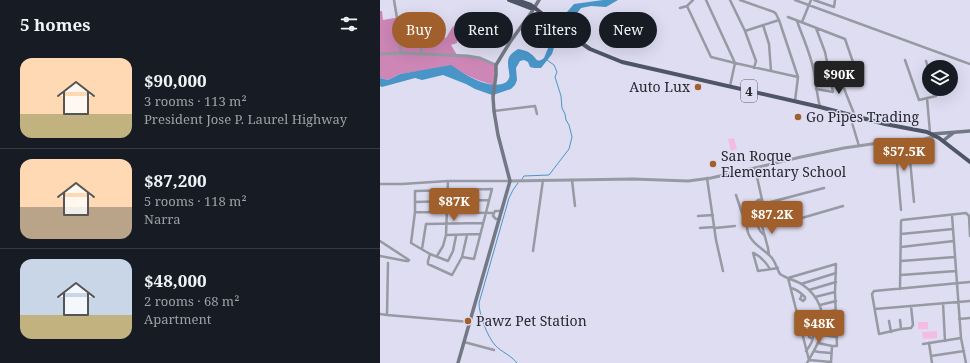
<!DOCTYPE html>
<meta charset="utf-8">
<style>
:root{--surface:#171b24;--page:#20242c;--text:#f1f3f6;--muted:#9ea1a6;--line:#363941;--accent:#a15f2c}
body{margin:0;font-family:"Noto Serif",serif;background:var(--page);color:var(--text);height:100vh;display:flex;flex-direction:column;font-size:15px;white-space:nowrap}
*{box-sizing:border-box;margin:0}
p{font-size:13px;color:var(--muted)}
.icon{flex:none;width:22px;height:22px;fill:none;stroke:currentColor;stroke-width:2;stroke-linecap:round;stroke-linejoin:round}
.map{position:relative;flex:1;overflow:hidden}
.drawer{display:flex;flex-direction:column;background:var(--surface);width:380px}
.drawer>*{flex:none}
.banner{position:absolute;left:12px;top:12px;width:380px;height:36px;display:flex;gap:8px}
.fabs{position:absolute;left:542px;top:60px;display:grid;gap:8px}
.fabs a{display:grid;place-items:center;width:36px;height:36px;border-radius:50%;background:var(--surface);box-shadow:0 4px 16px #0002;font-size:20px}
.price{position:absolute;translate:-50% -34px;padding:0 9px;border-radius:4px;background:var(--accent);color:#fff;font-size:13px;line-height:26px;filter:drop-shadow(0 1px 2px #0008)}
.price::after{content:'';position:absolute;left:50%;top:24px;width:12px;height:9px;margin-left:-6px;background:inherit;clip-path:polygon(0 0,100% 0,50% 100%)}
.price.selected{background:#222;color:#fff}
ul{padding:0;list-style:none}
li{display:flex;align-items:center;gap:12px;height:100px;padding:0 20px}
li+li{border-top:1px solid var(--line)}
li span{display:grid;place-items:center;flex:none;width:112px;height:80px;border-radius:12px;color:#555}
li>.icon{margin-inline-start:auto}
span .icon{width:48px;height:48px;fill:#fffc;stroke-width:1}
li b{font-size:17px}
h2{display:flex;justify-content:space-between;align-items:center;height:48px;padding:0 20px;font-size:17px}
.chip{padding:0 14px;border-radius:18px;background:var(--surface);box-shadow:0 4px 16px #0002;font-size:14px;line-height:36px}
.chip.selected{background:var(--accent);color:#fff}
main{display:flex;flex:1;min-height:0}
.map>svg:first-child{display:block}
.green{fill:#f3bce0}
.forest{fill:#cd86b6}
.water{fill:#4995c7}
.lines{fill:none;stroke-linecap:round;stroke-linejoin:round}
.stream{stroke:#4995c7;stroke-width:1}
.minor{stroke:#969aa2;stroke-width:2.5}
.tertiary{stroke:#969aa2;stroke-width:3}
.secondary{stroke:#727884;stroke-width:3.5}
.trunk{stroke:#4e5666;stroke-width:4}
.poi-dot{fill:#a15f2c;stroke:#dfddf2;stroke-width:1.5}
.labels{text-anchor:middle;stroke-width:3;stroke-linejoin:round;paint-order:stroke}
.shield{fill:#dfddf2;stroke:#5e5e6a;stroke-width:1}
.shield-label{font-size:13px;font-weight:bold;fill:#27272f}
.poi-label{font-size:14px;fill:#27272f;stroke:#dfddf2;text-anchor:start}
</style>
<main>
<section class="drawer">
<h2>5 homes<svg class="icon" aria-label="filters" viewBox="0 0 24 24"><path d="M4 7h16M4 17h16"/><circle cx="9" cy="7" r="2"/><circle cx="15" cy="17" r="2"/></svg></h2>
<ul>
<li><span style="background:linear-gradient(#ffd9b3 70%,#c2b280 0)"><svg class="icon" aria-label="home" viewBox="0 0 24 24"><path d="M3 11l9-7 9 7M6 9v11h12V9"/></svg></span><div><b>$90,000</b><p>3 rooms · 113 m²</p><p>President Jose P. Laurel Highway</p></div></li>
<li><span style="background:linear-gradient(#ffd9b3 60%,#b9a48a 0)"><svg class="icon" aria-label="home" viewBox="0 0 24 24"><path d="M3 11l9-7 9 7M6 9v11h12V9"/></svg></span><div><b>$87,200</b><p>5 rooms · 118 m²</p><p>Narra</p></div></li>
<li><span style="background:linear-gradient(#c9d6e8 70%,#c2b280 0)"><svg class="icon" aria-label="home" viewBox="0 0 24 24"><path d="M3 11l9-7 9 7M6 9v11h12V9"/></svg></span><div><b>$48,000</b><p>2 rooms · 68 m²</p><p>Apartment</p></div></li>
</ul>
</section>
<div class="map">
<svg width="590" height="363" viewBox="0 0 590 363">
<rect width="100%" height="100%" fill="#dfddf2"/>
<path class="green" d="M 354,138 L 357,149 L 351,151 L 348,139 Z
M 538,322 L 548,322 L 548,329 L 538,329 Z
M 557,331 L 557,338 L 543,339 L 542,332 Z"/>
<path class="forest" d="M 0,11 L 2,11 L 3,20 L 20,17 L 30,17 L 33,26 L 32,31 L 41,31 L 39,38 L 60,34 L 66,38 L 73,26 L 79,34 L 77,43 L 71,45 L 77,55 L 100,58 L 116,65 L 113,85 C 96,80 86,75 70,66 L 20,74 L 8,80 L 0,78 Z"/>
<path class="water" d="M 223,0 L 238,0 L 226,7 L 211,6 L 201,8 L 185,29 L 175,44 L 172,54 L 161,68 L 154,68 L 150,67 L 148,62 L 144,60 L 140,61 L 136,68 L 137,80 L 135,85 L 131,89 L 116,94 L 112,95 L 95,89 L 86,84 L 63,75 L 42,80 L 35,78 L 2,87 L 0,86 L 0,78 L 8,80 L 20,74 L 71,65 C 84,74 105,88 122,84 C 126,83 128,81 129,78 C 130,76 129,74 129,72 C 127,59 127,56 138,49 C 143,50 148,51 151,54 C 157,58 156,64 164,58 L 177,26 L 180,20 L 194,4 Z"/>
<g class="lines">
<path class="stream" d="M 142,179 L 144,176 L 169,175 L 189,149 L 192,137 L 189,125 L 186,120 L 185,114 L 182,108 L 181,96 L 175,77 L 177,72 L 174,65 L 167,60
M 137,363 C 131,355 121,352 115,345 C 107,336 99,314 99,303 L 129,198 L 133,190 L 138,183"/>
<path class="minor" d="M 14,0 L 17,18 L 21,53
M 313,0 L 307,6 L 331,57 L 355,63 L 418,77
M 326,0 L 355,63 L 350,86
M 350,0 L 365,31 L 376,61 L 374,68
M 360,0 L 394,12 L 396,14 L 399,20
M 415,0 L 590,64
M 434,0 L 454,7 L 455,0
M 300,8 L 307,6
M 408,17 L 465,39 L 474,65 L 449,70
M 417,21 C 423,38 431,55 434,72 C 436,84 437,95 440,107
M 422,22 L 431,0
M 383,25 L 389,44 L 391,71
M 365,31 L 399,20 L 418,77 L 415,101
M 41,53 L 41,21
M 525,60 L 539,100 L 556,96 L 554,89
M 546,61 L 549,71
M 463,86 L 475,116
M 436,89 L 453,92 L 445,52 L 436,28
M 547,98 L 550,133
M 114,111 L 155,106 L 157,114
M 470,116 L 479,146
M 528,139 L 534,202
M 515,141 L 521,210
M 375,168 L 383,204 L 391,227 L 463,206
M 327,178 L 336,240 L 343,271
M 192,180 L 195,206
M 0,184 L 22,184 L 68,181 L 130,181
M 356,195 L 363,216 L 366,222
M 382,199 L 378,200 L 375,203 L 375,205 L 376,207 L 380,206 L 383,204 L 444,188
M 35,202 L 109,200
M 375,205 C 365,215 364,231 373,241 C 379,248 386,251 392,258 C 396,263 397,269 400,274 C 407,279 416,280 423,285 C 439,296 447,316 441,335 C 438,345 432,354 427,363
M 35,212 L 114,213
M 572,215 L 581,338 L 586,363
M 318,216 L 333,215
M 380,218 L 388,248 L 389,255
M 120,219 L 116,219 L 113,216 L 114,213 L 115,211 L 122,211
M 380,219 C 376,225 379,231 384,235
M 320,228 L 334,227
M 335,228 L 355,226
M 521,234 L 573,229
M 66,235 L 100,234
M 76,236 L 73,251 L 68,261 L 50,254 L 31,243 L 35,212 L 35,191 L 112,189 L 94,259 L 82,257
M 0,241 L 29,260 L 28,261 L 26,261 L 0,256
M 521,247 L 574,241
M 42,249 L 46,224 L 103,223
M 153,251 L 163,180
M 373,253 L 378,271 L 398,268
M 374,253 C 381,257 386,262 390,269
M 50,254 L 48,261 L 48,264 L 72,275 L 82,257 L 87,235
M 57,256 L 63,246 L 66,235 L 68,181
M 521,261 L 575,257
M 521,275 L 576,271
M 421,284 L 456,273
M 411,288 C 417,289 421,293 425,297 L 425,299 L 423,301 L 420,299 L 421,297 L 422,294
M 520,289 L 521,221 L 522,220 L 586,213 L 589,216 L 590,236
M 429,290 L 456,282
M 435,297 L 455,292
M 563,303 L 565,341
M 440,305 L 456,301
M 531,306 L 533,325 L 531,328 L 521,329 L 499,334 L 492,294 L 494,291 L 590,282
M 495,309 L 590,301
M 442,313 L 456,310
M 0,314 L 7,315 L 90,322
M 7,315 L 8,263
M 418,318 L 427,316
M 579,319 L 590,318
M 520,320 L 521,329
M 509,321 L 511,332
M 443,326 L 456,329
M 441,335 L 457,337
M 432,339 L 429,337 L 430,333 L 433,334
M 84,342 L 114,350
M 438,343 L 452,346 L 457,346 L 455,292 L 456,264 L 408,278 L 429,360 L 451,362
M 549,343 L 552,363
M 543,344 L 581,338
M 426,351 C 430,346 434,340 433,334
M 434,351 L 439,352 L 451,353
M 551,356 L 584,351
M 451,363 L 452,346"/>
<path class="tertiary" d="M 0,54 L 21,53 L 88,56 L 100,58 L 116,65
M 130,181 L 253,179 L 308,181 L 331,178 L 353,173 L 421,157 L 464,148 L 519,140 L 544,139 L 556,136"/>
<path class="secondary" d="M 552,134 L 590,131
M 563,141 L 569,136 L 573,133
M 78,363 L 130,181 L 118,135 L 114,111 L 113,97 L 116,75 L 116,65 L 130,42 L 151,13 L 159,0"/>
<path class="trunk" d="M 129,0 L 150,8 L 154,8
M 137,0 L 151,5 L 191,36 L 210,49 L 242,62 L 440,107 L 505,124 L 547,132 L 559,138 L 590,162"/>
</g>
<g class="poi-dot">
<circle cx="318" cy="87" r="4"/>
<circle cx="418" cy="117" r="4"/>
<circle cx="333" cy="164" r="4"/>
<circle cx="88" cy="321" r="4"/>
</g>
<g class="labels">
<rect class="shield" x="361" y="80" width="16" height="22" rx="3"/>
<g class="shield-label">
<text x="369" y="96">4</text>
</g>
<g class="poi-label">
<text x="310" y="92" text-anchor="end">Auto Lux</text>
<text x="426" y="122">Go Pipes Trading</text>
<text x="341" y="161">San Roque<tspan x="341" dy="16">Elementary School</tspan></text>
<text x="96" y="326">Pawz Pet Station</text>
</g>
</g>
</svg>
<div class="fabs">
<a><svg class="icon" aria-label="layers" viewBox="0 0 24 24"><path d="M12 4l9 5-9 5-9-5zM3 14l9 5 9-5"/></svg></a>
</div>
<b class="price selected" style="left:459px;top:95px">$90K</b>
<b class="price" style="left:524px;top:172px">$57.5K</b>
<b class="price" style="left:74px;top:222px">$87K</b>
<b class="price" style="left:392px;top:235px">$87.2K</b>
<b class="price" style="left:439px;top:344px">$48K</b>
<div class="banner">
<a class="chip selected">Buy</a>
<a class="chip">Rent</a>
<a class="chip">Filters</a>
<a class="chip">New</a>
</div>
</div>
</main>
